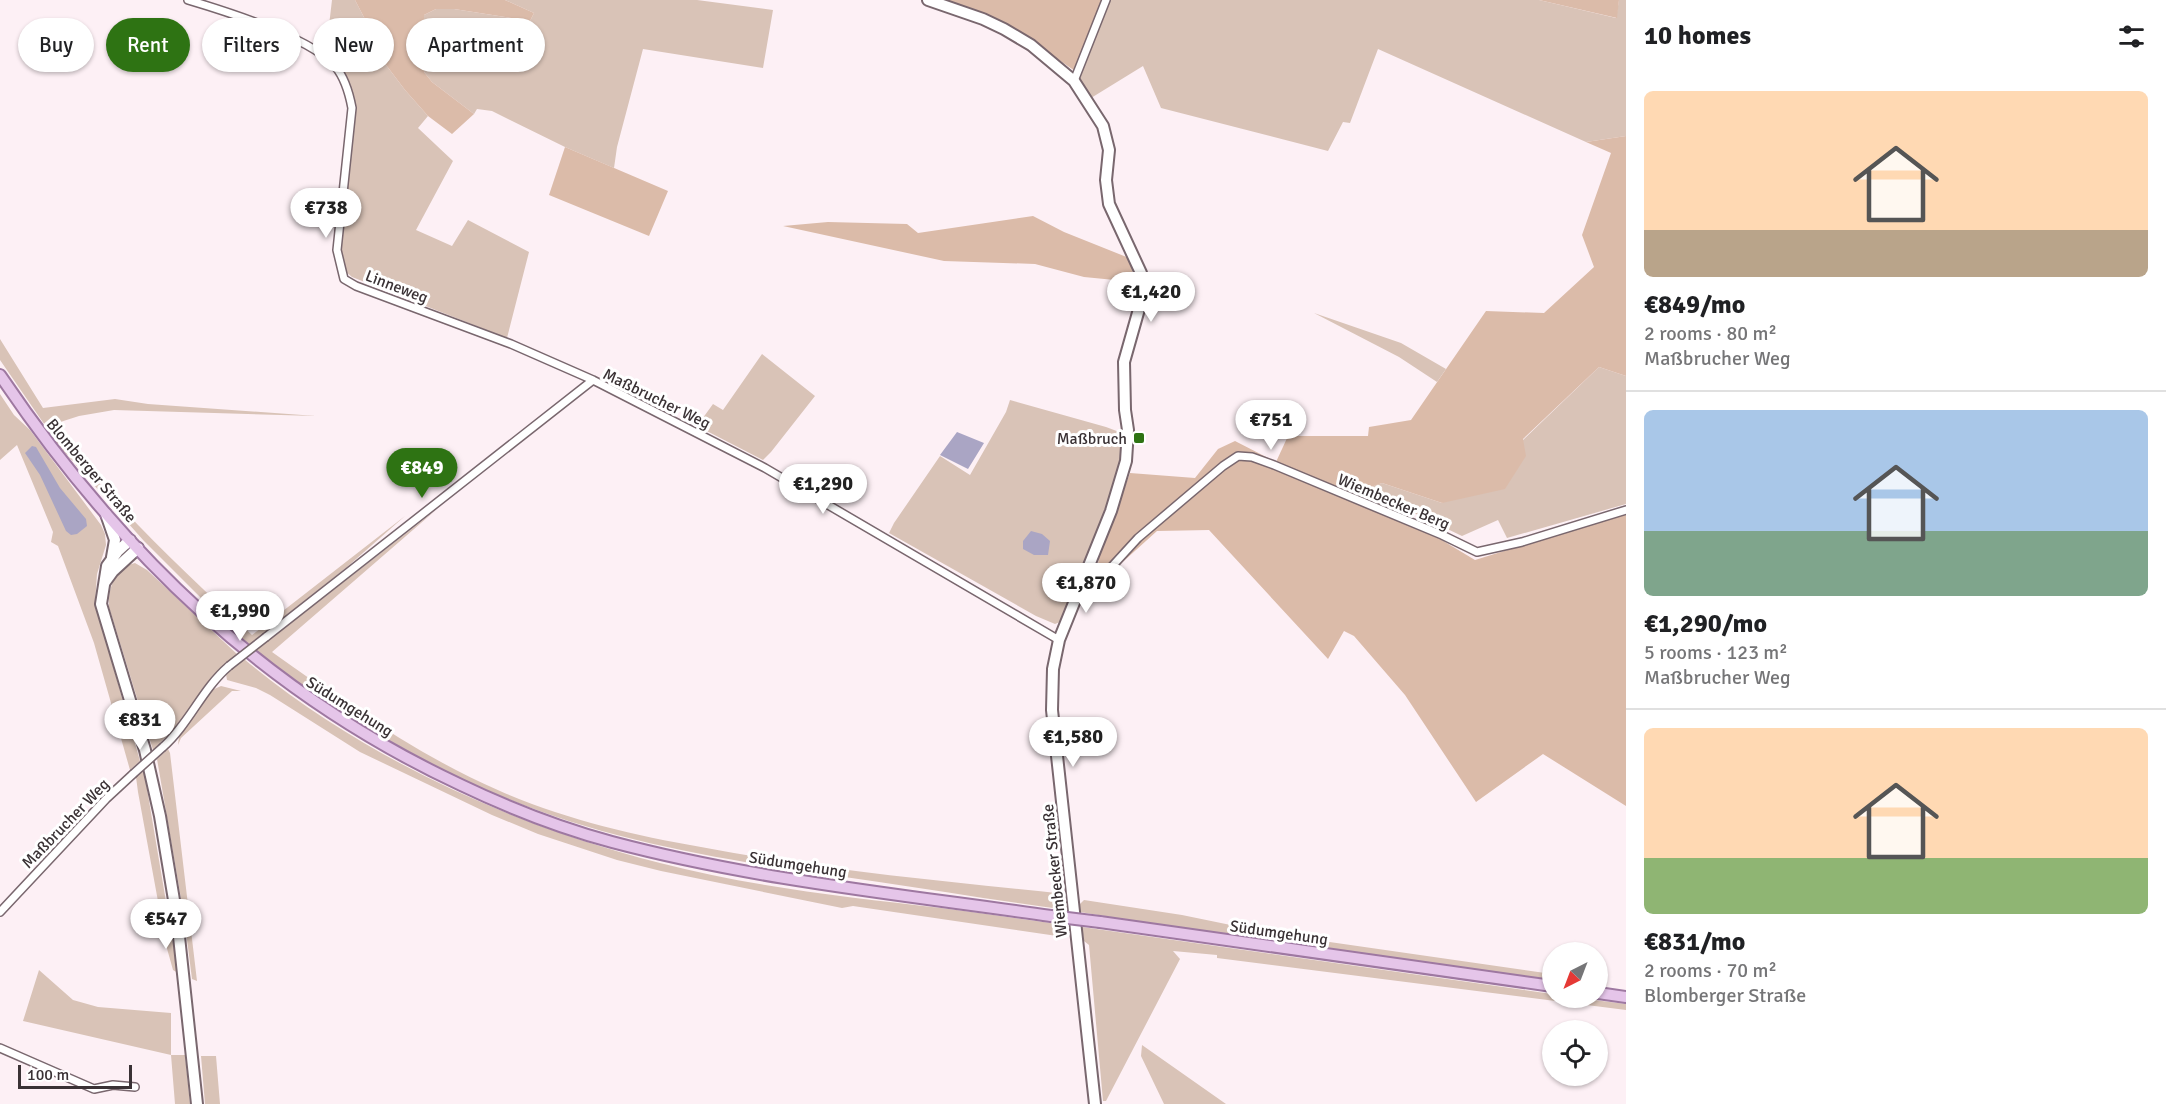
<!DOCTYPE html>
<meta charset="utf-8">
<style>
:root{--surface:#fff;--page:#f2f2f2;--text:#202124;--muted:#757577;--line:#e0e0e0;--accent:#2e7313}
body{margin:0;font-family:Signika,sans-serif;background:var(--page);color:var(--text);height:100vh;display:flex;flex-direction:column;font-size:22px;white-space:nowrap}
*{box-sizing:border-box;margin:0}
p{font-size:20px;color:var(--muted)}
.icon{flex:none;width:33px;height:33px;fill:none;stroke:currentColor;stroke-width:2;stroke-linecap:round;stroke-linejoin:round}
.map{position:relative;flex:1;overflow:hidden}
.panel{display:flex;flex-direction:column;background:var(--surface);width:540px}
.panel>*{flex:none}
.top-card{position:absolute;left:18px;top:18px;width:570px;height:54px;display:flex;gap:12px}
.needle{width:39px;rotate:222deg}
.tools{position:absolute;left:1542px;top:942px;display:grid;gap:12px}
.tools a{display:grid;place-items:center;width:66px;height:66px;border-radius:50%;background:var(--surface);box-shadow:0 2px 4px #0004;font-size:30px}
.scale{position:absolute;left:18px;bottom:15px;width:114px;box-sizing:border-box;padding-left:6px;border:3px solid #3a3235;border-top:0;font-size:16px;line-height:21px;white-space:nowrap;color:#3a3235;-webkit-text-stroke:4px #fff;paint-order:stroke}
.price{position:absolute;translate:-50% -51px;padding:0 14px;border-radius:21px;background:#fff;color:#222;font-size:20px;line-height:39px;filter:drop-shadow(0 2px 3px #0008)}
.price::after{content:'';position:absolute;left:50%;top:36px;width:18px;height:14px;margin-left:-9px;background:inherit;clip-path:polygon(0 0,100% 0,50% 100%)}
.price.on{background:var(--accent);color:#fff}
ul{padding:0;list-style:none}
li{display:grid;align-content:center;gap:12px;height:318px;padding:0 18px}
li+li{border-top:2px solid var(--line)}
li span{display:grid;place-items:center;height:186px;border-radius:9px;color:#555}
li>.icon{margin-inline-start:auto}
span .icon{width:108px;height:108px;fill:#fffc;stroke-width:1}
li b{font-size:26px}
h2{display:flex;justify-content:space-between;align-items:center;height:72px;padding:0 18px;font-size:26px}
.chip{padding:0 21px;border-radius:27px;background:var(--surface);box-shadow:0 2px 4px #0004;font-size:21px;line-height:54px}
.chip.on{background:var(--accent);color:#fff}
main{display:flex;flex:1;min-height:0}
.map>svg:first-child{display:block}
.green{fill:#d9c3b7}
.forest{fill:#dbbba9}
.water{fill:#aaa5c4}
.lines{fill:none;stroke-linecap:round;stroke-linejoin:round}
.street-casing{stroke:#79676e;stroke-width:10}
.secondary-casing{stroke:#79676e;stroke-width:14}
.primary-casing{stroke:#9e78a1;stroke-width:14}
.street{stroke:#fff;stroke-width:7}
.secondary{stroke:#fff;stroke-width:10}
.primary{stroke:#e5c5e9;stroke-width:10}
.street-bridge-casing{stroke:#79676e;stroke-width:10;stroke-linecap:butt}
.primary-bridge-casing{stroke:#9e78a1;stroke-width:14;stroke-linecap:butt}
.street-bridge{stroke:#fff;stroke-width:7}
.primary-bridge{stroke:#e5c5e9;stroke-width:10}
.poi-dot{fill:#2e7313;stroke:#fff;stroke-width:2}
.labels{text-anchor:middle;stroke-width:6;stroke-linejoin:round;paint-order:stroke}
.street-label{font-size:16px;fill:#3a3235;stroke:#fff}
.poi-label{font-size:16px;fill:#3a3235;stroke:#fff;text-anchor:end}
</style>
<main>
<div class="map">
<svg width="1626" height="1104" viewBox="0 0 1626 1104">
<rect width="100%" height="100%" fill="#fdf0f5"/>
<path class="green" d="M 332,0 L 355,0 L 369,27 L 380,57 L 405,90 L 428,116 L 418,128 L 453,161 L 416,230 L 452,246 L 468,220 L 529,252 L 507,338 L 352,277 L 345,271 L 342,258 L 341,236 L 355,107 C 351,83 343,68 326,51 Z
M 505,0 L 697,0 L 773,10 L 763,68 L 643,49 L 617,147 L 614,168 L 565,147 L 492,111 L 477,109 L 474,114 L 432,82 L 424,72 L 424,15 L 436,9 L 454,9 L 530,21 L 534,13 Z
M 1109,0 L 1539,0 L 1616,18 L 1619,0 L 1626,0 L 1626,136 L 1586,142 L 1378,49 L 1350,123 L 1343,122 L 1328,151 L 1161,108 L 1143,66 L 1091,98 L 1080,79 L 1079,72 Z
M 1314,313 L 1401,343 L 1446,369 L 1437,382 L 1399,357 Z
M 0,339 L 43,408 L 115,399 L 148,404 L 316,416 L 114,410 L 79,416 L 51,425 C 110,502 181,569 252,635 L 405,516 L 347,567 L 249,646 L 144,541 L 60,447 L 0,360 Z
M 762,354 L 815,396 L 771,452 L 763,460 L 697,426 L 713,404 L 723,410 Z
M 1599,367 L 1626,376 L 1626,504 L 1507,538 L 1498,520 L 1462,536 L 1364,489 L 1382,483 L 1442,503 L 1523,440 Z
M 0,394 L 14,415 L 30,430 L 101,525 L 105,534 L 106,545 L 97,574 L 95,603 L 140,761 L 130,770 L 94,643 L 58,546 L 51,542 L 53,532 L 17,445 L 0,460 Z
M 1010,400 L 1106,427 L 1122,433 L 1124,448 L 1119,473 L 1065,620 L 1055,624 L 1036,616 L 889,533 L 894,523 L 940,456 L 970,475 L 1006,412 Z
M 436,510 L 272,652 C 344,703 419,756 500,791 C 564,819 633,835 701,847 C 821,870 944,881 1065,894 L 1068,910 C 1005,902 942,891 879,882 C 750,864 617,846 496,794 C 409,757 330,707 255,651 Z
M 135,563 L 147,570 L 238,655 L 224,665 L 207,685 L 179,724 L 153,750 L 109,607 C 108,588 115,567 135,563 Z
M 244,659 C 365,759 509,824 660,863 C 752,887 847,897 941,908 C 983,913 1025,920 1067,925 L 1068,935 L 1064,937 L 853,906 L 842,908 L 661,871 L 617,860 L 538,834 L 492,815 L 360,752 L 270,695 L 256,688 L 227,680 L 226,674 Z
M 221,686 L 241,691 L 232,691 L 181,738 L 178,745 L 179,736 L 183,731 L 212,690 Z
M 168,749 L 170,753 L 197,981 L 192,979 L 184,916 L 157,759 Z
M 144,771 L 178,973 L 173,970 L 166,945 L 138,792 L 136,777 Z
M 1084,900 L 1182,915 L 1274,934 L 1552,974 L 1552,980 L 1178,928 L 1080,912 L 1080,904 Z
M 1082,927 L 1552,994 L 1552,998 L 1578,998 L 1626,1004 L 1626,1010 L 1217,958 L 1217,955 L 1173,951 L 1180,959 L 1106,1101 L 1103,1101 L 1089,945 L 1084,941 Z
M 39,970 L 73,1000 L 98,1007 L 171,1013 L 171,1055 L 185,1055 L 190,1104 L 175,1104 L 171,1055 L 23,1021 Z
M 1142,1045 L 1226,1104 L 1164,1104 L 1141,1056 Z
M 201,1056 L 216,1056 L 220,1104 L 205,1104 Z"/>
<path class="forest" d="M 355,0 L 505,0 L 534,13 L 530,21 L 454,9 L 436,9 L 424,15 L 424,72 L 432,82 L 474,114 L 452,134 L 428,116 L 405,90 L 380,57 L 369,27 Z
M 945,0 L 1103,0 L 1075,71 L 1004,22 Z
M 1539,0 L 1619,0 L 1617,18 Z
M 1626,136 L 1626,376 L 1599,367 L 1523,439 L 1526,456 L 1505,489 L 1442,503 L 1382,483 L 1360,491 L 1475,560 L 1626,513 L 1626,806 L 1543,754 L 1476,802 L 1405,695 L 1354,636 L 1344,631 L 1328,659 L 1209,530 L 1157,531 L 1105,578 L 1096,575 L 1099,558 L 1130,473 L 1195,478 L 1218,449 L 1235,441 L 1276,462 L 1288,436 L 1368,436 L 1369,427 L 1411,420 L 1486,311 L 1544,313 L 1594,267 L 1582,235 L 1611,153 L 1586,142 Z
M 565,147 L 668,191 L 649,236 L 549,195 Z
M 1033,216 L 1064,232 L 1129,258 L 1135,282 L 1084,277 L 1035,264 L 944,261 L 783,226 L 828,222 L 907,224 L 918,233 Z"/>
<path class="water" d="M 957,432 L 984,443 L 968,469 L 940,455 Z
M 32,446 L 36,447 L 60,488 L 86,519 L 87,526 L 77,534 L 71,535 L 66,531 L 40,475 L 25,453 Z
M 1031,531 L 1042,534 L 1050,541 L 1048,555 L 1034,555 L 1023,549 L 1023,541 Z"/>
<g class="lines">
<defs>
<path id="street" d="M 188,0 C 225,11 310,37 335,66 C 345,78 349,92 352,108 L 337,250 L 344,279 L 356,286 L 511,344 L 593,380 L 765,468 L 1059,640
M 1074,81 L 1106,0
M 1086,578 L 1094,578 L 1105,574 L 1138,538 L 1223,466 L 1238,456 L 1252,457 L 1274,465 L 1442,535 L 1477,552 L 1522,542 L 1626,510
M 266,637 L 593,380
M 163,747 C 189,724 202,689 229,666
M 0,912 L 106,799 L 133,774
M 0,1048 L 94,1089 L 113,1085 L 135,1087"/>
<path id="secondary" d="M 928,0 L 983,19 L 1004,29 L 1031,45 L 1074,81 L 1103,126 L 1109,150 L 1106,180 L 1109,204 L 1141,273 L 1141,302 L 1124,362 L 1125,410 L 1128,430 L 1126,461 L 1111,511 L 1059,640 L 1053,669 L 1052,710 L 1095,1104
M 106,514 L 115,540 L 112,557
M 130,540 L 118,551 L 107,566 L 101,604 L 145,750 L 160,816 L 177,918 L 197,1104
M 105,582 L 113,571 L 138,548"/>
<path id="primary" d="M 0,375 C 120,553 266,694 461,785 C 509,808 560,828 612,842 C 755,880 905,895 1051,916
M 1100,922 L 1552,986
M 1598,993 L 1626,997"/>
</defs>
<use href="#street" class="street-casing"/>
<use href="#secondary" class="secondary-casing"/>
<use href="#primary" class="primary-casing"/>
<use href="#street" class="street"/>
<use href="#secondary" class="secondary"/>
<use href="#primary" class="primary"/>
<defs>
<path id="street-bridge" d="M 229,666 L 266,637
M 133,774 L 163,747"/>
<path id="primary-bridge" d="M 1051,916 L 1100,922"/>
</defs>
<use href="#street-bridge" class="street-bridge-casing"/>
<use href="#primary-bridge" class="primary-bridge-casing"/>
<use href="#street-bridge" class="street-bridge"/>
<use href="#primary-bridge" class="primary-bridge"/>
</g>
<rect class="poi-dot" x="1133" y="432" width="12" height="12" rx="3"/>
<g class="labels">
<g class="street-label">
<text transform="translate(397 286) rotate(21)" y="6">Linneweg</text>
<text transform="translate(657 398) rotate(26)" y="6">Maßbrucher Weg</text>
<text transform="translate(92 470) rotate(50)" y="6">Blomberger Straße</text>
<text transform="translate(1394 501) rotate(23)" y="6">Wiembecker Berg</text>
<text transform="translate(350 706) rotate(32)" y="6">Südumgehung</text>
<text transform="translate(65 823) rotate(-46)" y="6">Maßbrucher Weg</text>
<text transform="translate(798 864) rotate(9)" y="6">Südumgehung</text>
<text transform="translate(1054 871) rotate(-96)" y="6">Wiembecker Straße</text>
<text transform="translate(1279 932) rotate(8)" y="6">Südumgehung</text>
</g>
<g class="poi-label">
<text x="1127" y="444">Maßbruch</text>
</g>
</g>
</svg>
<div class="tools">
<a><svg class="needle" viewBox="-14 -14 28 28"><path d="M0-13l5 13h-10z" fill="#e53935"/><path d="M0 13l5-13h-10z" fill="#757577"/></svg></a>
<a><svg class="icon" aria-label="locate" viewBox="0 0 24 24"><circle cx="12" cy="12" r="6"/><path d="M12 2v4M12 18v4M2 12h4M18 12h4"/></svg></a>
</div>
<div class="scale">100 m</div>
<b class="price" style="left:326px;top:239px">€738</b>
<b class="price" style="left:1151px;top:323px">€1,420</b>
<b class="price" style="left:1271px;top:451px">€751</b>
<b class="price on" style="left:422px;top:499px">€849</b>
<b class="price" style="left:823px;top:515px">€1,290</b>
<b class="price" style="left:1086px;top:614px">€1,870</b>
<b class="price" style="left:240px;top:642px">€1,990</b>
<b class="price" style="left:140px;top:751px">€831</b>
<b class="price" style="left:1073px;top:768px">€1,580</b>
<b class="price" style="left:166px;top:950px">€547</b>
<div class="top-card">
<a class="chip">Buy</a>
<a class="chip on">Rent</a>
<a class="chip">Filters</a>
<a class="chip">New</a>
<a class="chip">Apartment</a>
</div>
</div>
<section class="panel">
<h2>10 homes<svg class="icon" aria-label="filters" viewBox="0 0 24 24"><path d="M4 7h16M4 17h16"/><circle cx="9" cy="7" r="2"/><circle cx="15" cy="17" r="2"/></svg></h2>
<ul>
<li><span style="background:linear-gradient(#ffd9b3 75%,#b9a48a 0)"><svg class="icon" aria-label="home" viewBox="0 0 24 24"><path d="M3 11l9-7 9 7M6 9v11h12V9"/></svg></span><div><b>€849/mo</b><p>2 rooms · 80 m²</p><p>Maßbrucher Weg</p></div></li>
<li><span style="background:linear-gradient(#a9c7e8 65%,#7fa58c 0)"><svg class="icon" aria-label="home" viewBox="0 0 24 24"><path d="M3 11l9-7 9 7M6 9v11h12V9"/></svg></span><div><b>€1,290/mo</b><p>5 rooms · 123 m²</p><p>Maßbrucher Weg</p></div></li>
<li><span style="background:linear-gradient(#ffd9b3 70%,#8fb573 0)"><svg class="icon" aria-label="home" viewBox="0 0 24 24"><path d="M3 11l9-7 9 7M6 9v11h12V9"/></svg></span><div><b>€831/mo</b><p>2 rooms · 70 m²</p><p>Blomberger Straße</p></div></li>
</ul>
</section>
</main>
